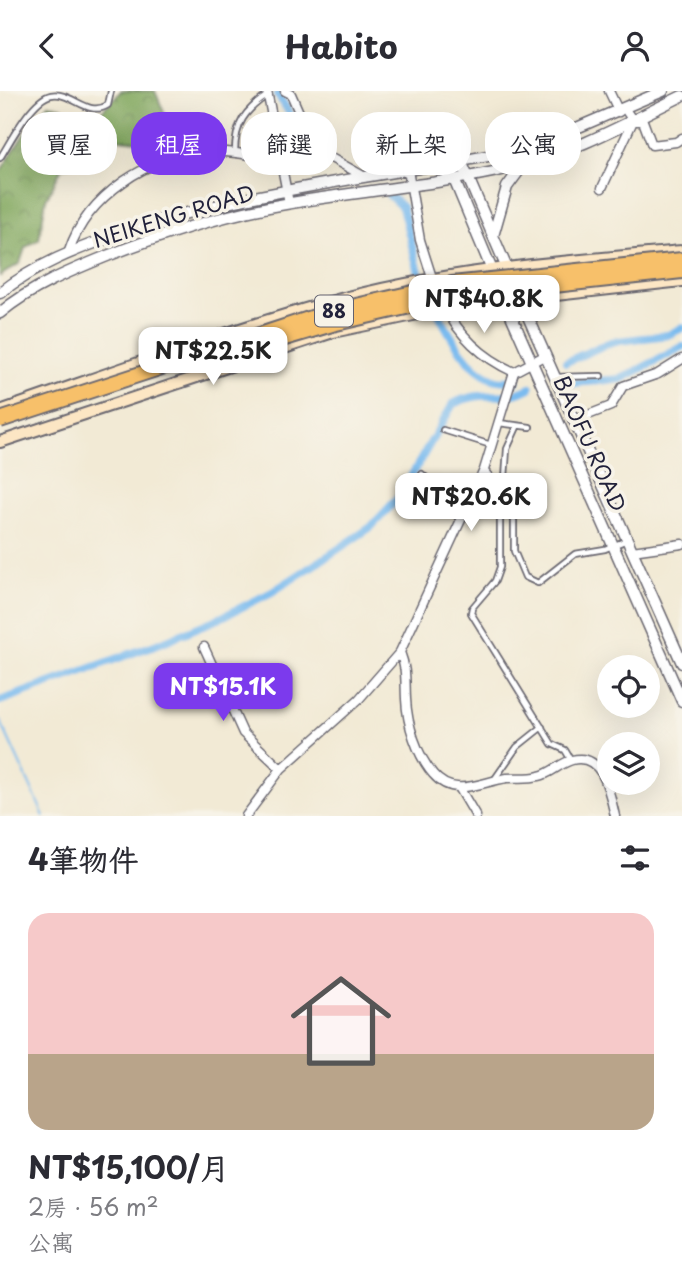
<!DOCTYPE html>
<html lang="zh-TW">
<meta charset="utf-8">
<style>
:root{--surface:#fff;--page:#f2f2f3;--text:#2b2b33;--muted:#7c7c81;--accent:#7c3aed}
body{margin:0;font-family:"Playpen Sans","LXGW WenKai TC",sans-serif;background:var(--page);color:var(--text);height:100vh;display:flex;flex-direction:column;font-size:26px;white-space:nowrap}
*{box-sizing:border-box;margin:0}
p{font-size:23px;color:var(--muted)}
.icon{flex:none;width:38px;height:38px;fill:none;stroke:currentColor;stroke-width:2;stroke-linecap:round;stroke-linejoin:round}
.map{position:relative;height:725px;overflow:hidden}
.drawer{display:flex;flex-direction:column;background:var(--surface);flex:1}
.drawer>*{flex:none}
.banner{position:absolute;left:21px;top:21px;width:640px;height:63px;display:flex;gap:14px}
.controls{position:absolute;left:597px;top:564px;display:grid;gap:14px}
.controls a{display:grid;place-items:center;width:63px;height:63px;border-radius:50%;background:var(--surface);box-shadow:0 7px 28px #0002;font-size:35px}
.price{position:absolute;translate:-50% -60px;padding:0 16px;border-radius:14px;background:#fff;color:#222;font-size:23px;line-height:46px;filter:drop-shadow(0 2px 4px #0008)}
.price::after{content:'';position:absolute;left:50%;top:42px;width:21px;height:16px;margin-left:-10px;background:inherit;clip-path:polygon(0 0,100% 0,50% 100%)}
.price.on{background:var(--accent);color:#fff}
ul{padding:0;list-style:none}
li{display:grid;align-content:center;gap:14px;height:371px;padding:0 28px}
li span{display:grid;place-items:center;height:217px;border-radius:21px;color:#555}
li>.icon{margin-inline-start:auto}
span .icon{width:126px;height:126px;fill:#fffc;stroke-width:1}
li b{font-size:30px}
h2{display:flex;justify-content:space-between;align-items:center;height:84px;padding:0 28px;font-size:30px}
.pill{padding:0 24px;border-radius:28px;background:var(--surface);box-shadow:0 7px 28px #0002;font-size:24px;line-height:63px}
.pill.on{background:var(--accent);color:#fff}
header{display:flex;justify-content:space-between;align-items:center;height:91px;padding:0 28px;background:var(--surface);font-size:32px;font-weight:700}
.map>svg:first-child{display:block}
.forest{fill:url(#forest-crowns);stroke:#50644c;stroke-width:2}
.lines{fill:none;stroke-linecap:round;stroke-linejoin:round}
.stream{stroke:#7abbef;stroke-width:2}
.canal{stroke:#7abbef;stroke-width:8}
.building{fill:url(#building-cross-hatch)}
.service-casing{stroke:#6b6871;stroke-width:8}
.minor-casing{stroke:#6b6871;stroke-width:11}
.tertiary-casing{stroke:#6b6871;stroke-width:13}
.secondary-casing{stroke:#6b6871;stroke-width:14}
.service{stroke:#fff;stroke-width:4.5}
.minor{stroke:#fff;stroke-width:8}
.tertiary{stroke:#fff;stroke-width:10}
.secondary{stroke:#fce6c4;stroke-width:10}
.trunk-bridge-casing{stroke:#6b6871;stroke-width:18;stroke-linecap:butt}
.trunk-bridge{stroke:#f7c06b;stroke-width:14}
.labels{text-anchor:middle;stroke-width:7;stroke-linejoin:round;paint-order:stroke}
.shield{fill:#f7f3e8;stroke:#62616f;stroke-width:2}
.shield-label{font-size:19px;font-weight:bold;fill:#22223b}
.street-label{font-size:21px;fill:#22223b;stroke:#f7f3e8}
</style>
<header><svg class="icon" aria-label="back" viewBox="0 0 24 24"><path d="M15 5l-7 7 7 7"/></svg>Habito<svg class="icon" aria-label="person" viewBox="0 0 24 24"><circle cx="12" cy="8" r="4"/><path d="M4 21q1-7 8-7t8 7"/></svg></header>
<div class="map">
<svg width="682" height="725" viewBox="0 0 682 725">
<defs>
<pattern id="forest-crowns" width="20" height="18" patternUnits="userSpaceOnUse" patternTransform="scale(1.75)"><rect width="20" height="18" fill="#7fa65c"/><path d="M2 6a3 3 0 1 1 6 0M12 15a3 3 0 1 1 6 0" fill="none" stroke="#68874d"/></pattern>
<pattern id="building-cross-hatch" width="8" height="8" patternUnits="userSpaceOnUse" patternTransform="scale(1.75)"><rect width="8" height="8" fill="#c7afe3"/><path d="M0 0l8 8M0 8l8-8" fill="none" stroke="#ab96c4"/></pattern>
</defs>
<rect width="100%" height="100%" fill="#f7f3e8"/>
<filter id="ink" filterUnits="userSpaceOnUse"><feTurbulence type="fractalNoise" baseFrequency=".0143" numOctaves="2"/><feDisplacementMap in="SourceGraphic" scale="14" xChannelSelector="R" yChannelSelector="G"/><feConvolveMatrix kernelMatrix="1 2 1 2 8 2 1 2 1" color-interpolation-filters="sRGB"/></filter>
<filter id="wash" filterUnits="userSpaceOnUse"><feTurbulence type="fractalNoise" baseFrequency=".00686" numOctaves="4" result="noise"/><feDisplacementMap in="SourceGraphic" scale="28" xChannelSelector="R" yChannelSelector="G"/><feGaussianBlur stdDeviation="1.57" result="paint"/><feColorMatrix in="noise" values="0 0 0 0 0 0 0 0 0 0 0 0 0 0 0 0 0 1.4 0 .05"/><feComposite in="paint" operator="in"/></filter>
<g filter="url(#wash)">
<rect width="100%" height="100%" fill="#f2ead5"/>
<path class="forest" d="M 121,0 L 155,0 L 178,55 L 64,41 L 84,70 L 62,77 L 46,108 L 39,148 L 25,157 L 20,172 L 0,185 L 0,81 L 26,40 L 49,13 L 96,26 Z"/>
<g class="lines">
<path class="stream" d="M 0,629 L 44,725"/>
<path class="canal" d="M 277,4 C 295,23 297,52 321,65
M 389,104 L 402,116 L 422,193
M 435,216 C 449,242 465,276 494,288 C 500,291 510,289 516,290
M 566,271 L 611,251 L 668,244 L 682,237
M 573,292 L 621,288 L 682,256
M 0,610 L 160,552 L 220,527 L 272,501 L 331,463 L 371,436 L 399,406 L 453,313 C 484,297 502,312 530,297"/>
</g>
<g id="blocks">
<path class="building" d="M 400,40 L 406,61 L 386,67 L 380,46 Z"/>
</g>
</g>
<g filter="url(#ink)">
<use href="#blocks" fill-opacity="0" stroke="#6b6871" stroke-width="2"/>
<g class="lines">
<defs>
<path id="service" d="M 235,61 C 235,33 245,19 268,4
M 0,67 C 10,51 32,8 51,4 C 72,0 87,27 108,14 L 111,0
M 554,286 L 601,285
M 499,332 L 530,336
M 517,336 L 507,358 L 505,387 L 514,430 L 514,460 L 525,486 L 538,492 L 575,463 L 605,458 L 627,449
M 443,339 L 491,354
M 485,379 L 497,394 L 500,405 L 500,476 L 495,490 L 472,517 L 471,522 L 552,653 L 565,659 L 571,669
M 422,383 L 446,405 L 460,431
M 494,689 L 517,656 L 542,636"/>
<path id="minor" d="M 267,0 L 289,112
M 285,0 L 291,3 L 315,58 L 365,86
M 609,0 L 619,21
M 633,30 L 643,30 L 652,54 L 676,51 L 682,47
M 408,79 L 420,149 L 434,193
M 602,97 L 633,30 L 625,18
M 69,160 C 87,105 150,63 207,61 C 232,59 258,66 282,70
M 444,214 C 459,245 483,267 514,281
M 573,330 L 611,315 L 623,295 L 658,283 L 682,268
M 632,460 L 682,453
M 204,556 L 243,642 L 281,678
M 400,561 C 407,579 405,590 406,608 C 407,633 417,664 433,683 C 454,708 480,691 507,687 C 517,686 528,688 539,685 C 551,683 560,672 572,669 C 604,661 610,704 615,725
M 460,698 L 476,725
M 246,725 L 281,678 L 359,608 L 400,561 L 484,379 L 514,281 L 544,265"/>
<path id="tertiary" d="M 461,70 L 509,182
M 451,81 L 494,184
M 493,145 L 507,96 L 524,73
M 0,202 C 35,174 77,158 119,143 C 244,99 374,87 504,62 L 546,50 L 663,0
M 518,203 L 682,572
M 502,204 L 682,610
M 0,222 C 31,196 70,180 107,165 C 166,142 228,122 291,112 C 364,99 439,94 511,77 C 571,63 627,32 682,5"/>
<path id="secondary" d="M 0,320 C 108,283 216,243 326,212 C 442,179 563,170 682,160
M 0,351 L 333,241 L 456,215 L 682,190"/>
</defs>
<use href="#service" class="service-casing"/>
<use href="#minor" class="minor-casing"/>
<use href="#tertiary" class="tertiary-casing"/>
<use href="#secondary" class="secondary-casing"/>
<use href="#service" class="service"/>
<use href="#minor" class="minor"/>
<use href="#tertiary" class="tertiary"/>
<use href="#secondary" class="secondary"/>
<defs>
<path id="trunk-bridge" d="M 204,271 L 332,233 L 454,205 L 682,180
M 0,329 L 330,221 L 452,193 L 682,169"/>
</defs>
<use href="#trunk-bridge" class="trunk-bridge-casing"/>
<use href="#trunk-bridge" class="trunk-bridge"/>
</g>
</g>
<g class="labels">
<rect class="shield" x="315" y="204.5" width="38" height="31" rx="5"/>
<g class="shield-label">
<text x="334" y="227">88</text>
</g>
<g class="street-label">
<text transform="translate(174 126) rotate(-17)" y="7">NEIKENG ROAD</text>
<text transform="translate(589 353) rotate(66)" y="7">BAOFU ROAD</text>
</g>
</g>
</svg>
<div class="controls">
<a><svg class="icon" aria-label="locate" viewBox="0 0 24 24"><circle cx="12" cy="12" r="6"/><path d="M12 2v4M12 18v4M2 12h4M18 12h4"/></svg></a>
<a><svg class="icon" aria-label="layers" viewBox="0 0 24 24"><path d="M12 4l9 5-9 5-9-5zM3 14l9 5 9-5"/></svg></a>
</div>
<b class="price" style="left:484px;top:244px">NT$40.8K</b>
<b class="price" style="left:213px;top:296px">NT$22.5K</b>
<b class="price" style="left:471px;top:442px">NT$20.6K</b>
<b class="price on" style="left:223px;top:632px">NT$15.1K</b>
<div class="banner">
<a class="pill">買屋</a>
<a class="pill on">租屋</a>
<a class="pill">篩選</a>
<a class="pill">新上架</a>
<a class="pill">公寓</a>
</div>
</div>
<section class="drawer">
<h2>4筆物件<svg class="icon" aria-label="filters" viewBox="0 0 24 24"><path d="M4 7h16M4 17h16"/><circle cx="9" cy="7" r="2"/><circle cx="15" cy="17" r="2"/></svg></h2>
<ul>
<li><span style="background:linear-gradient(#f6c9c9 65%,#b9a48a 0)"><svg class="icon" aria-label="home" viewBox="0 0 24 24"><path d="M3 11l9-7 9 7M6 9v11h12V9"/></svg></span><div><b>NT$15,100/月</b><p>2房 · 56 m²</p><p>公寓</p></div></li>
</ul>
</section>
